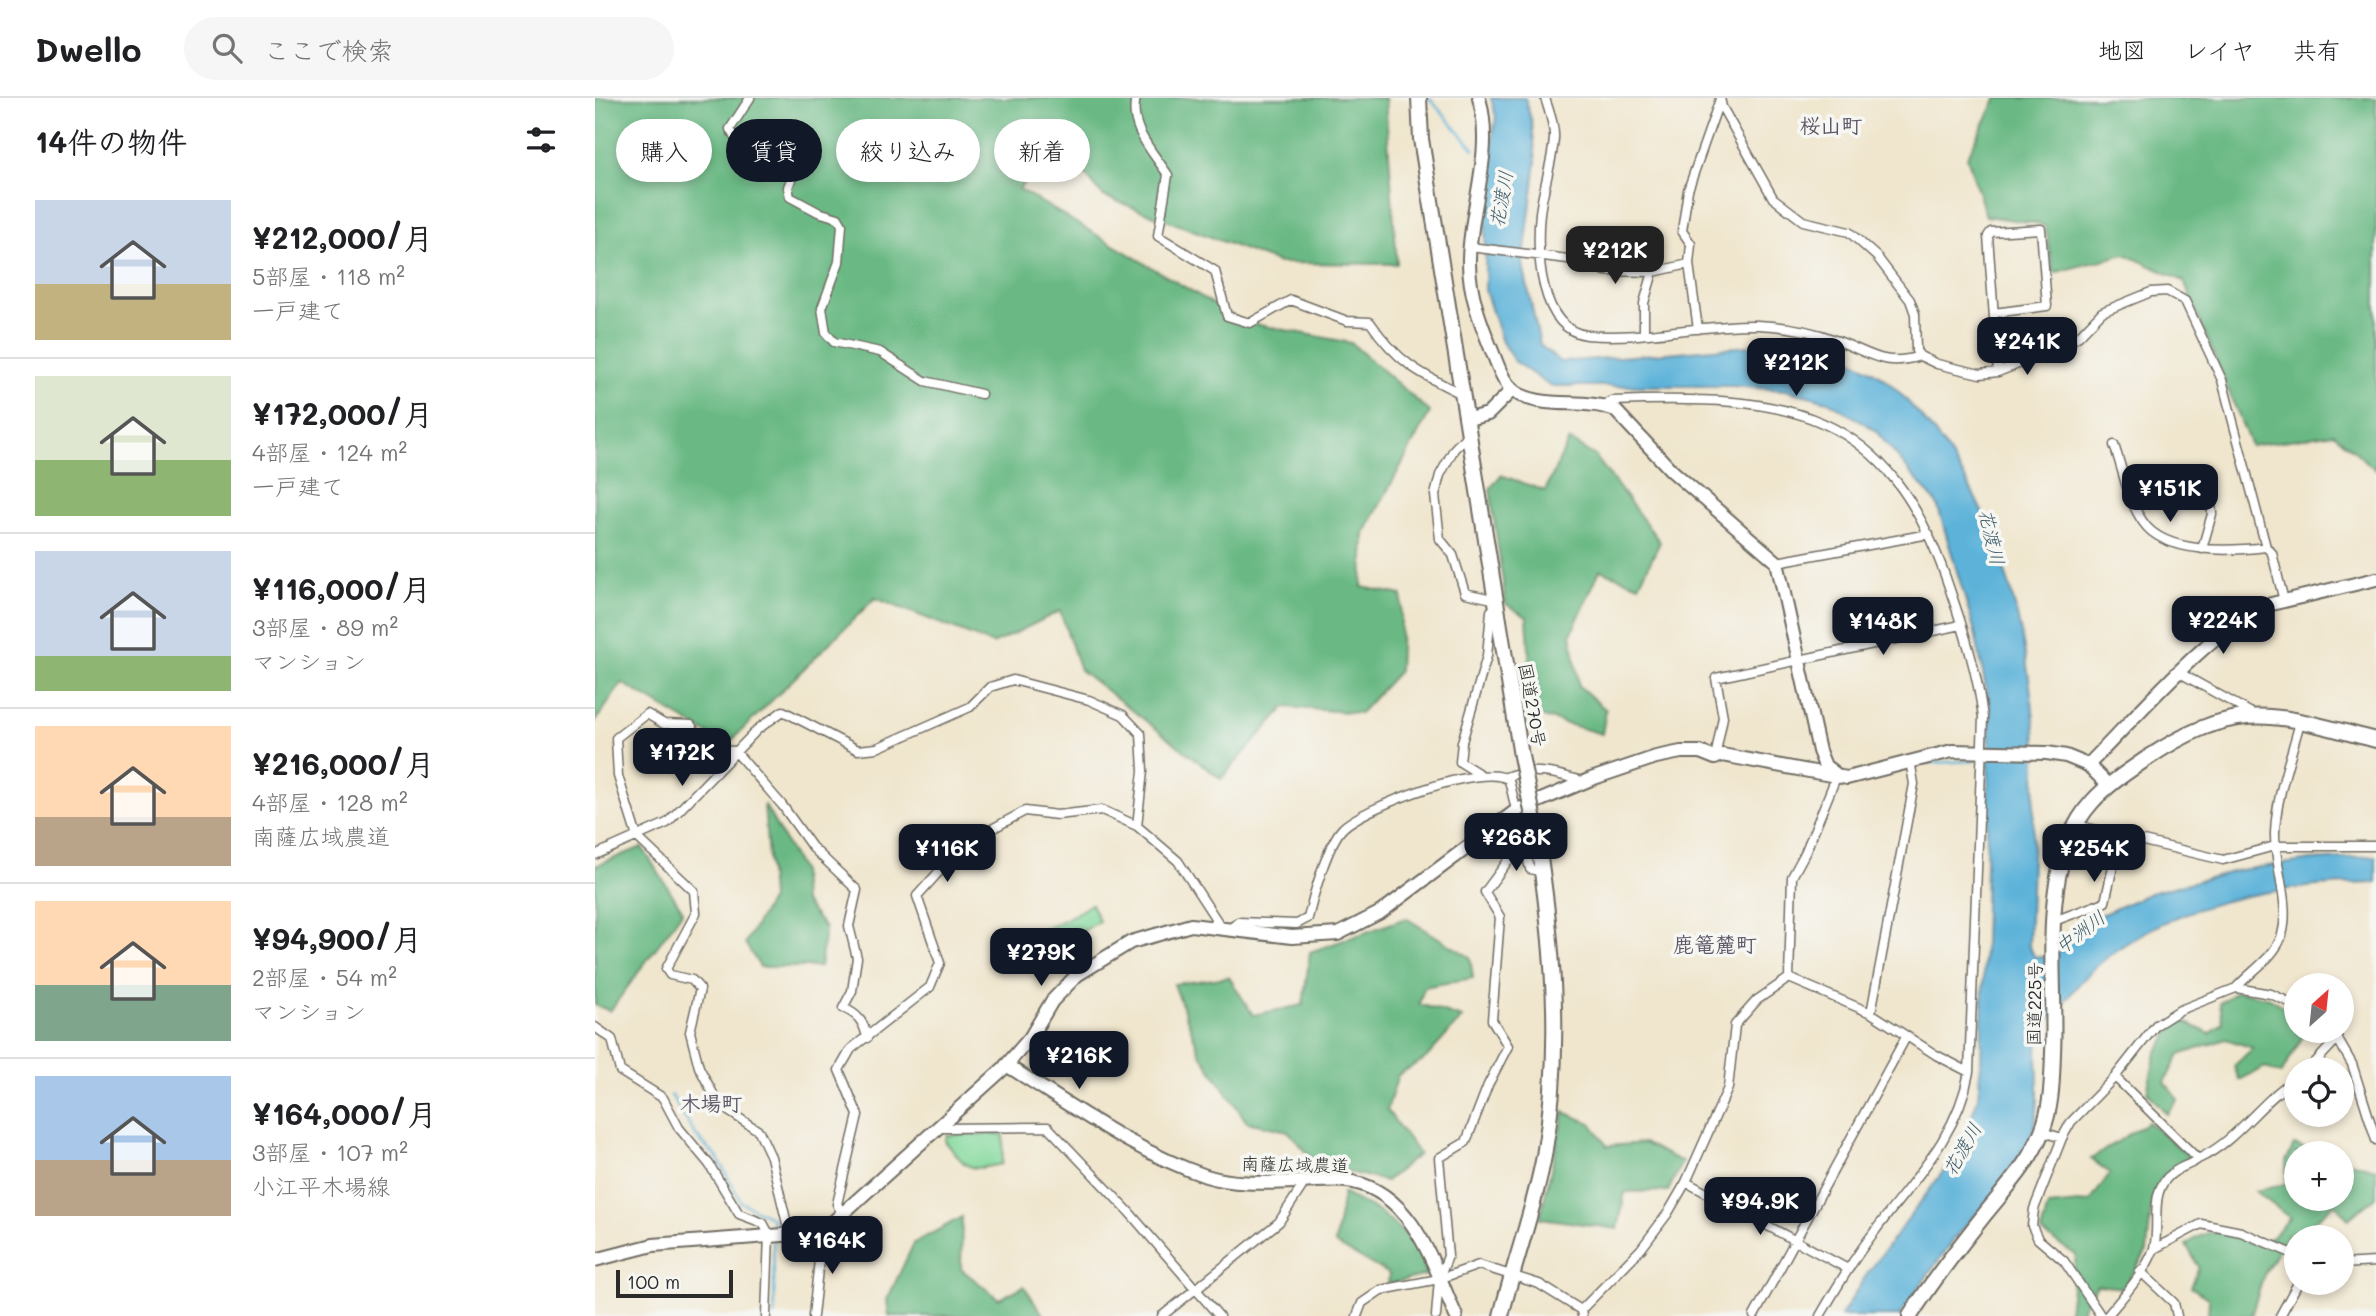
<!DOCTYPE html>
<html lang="ja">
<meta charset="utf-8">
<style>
:root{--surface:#fff;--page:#f6f6f6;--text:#202124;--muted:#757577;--line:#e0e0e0;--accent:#111827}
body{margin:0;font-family:Mali,"Klee One",sans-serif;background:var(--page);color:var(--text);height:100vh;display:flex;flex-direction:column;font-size:26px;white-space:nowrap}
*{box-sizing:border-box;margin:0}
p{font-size:23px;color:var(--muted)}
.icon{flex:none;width:38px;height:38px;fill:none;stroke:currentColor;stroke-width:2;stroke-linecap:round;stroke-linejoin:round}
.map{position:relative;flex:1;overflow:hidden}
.side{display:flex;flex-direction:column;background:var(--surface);width:595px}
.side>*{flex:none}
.guide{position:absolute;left:21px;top:21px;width:665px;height:63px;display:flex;gap:14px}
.needle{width:46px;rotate:27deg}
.controls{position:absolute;left:1689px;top:875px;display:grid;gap:14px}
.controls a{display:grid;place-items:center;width:70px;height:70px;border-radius:50%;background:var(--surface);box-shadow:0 4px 10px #0003;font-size:35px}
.scale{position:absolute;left:21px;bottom:18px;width:117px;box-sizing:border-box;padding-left:7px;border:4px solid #2b2b2b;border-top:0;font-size:19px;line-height:24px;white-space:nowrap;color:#2b2b2b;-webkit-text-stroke:5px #f6f6f2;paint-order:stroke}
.price{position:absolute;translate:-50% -60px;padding:0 16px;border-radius:14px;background:var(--accent);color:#fff;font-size:23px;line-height:46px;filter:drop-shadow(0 2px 4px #0008)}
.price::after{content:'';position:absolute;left:50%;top:42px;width:21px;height:16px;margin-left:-10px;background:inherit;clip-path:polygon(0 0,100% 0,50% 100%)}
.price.selected{background:#222;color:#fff}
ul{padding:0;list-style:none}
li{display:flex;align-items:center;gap:21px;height:175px;padding:0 35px}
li+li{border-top:2px solid var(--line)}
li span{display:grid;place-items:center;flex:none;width:196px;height:140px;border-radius:0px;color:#555}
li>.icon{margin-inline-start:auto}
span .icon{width:84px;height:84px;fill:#fffc;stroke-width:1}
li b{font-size:30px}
h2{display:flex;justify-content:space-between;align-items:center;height:84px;padding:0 35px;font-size:30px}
.tag{padding:0 24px;border-radius:32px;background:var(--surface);box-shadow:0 4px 10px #0003;font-size:24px;line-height:63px}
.tag.selected{background:var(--accent);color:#fff}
header{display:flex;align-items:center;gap:42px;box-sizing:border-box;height:98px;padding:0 35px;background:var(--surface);border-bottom:2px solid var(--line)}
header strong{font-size:33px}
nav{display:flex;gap:38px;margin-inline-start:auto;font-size:24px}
.search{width:490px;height:63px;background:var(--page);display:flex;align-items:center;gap:18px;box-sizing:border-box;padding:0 24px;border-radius:38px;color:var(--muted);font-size:26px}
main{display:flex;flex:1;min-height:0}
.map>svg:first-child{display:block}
.green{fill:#84d99c;stroke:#588264;stroke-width:2}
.forest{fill:#6bb984;stroke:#4b7258;stroke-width:2}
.water{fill:#5cb2d9;stroke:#446e82;stroke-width:2}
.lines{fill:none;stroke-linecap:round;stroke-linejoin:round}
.stream{stroke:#5cb2d9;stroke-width:2.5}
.street-casing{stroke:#706c64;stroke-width:11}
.secondary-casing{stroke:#706c64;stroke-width:16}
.highway-casing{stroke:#706c64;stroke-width:18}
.street{stroke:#fff;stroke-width:8}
.secondary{stroke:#fff;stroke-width:12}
.highway{stroke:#fff;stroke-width:14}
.highway-bridge-casing{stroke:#706c64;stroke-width:18;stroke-linecap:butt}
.highway-bridge{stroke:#fff;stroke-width:14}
.labels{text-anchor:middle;stroke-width:7;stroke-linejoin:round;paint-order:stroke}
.street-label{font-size:18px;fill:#2b2b2b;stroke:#f6f6f2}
.water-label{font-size:19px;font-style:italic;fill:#3c5a68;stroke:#f6f6f2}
.quarter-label{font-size:21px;font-weight:bold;fill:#5d5666;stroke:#f6f6f2}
</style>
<header>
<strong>Dwello</strong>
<div class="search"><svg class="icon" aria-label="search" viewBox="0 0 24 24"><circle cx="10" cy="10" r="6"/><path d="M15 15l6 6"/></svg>ここで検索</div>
<nav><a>地図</a><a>レイヤ</a><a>共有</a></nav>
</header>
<main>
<section class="side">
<h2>14件の物件<svg class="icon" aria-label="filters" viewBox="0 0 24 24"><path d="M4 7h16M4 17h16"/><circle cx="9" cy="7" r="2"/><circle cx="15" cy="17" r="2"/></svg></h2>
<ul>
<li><span style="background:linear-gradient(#c9d6e8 60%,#c2b280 0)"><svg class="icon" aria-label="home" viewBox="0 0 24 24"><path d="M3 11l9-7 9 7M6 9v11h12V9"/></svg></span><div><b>¥212,000/月</b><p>5部屋 · 118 m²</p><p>一戸建て</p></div></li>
<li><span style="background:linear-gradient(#dfe7d0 60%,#8fb573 0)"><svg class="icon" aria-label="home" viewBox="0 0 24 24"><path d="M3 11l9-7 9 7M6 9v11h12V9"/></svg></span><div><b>¥172,000/月</b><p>4部屋 · 124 m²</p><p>一戸建て</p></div></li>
<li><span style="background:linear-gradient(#c9d6e8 75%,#8fb573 0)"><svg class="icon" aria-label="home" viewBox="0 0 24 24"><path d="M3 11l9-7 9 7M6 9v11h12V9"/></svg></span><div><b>¥116,000/月</b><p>3部屋 · 89 m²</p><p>マンション</p></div></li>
<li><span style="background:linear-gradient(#ffd9b3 65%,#b9a48a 0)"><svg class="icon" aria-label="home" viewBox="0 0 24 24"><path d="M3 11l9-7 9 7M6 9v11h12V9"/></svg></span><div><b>¥216,000/月</b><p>4部屋 · 128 m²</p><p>南薩広域農道</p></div></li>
<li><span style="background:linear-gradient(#ffd9b3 60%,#7fa58c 0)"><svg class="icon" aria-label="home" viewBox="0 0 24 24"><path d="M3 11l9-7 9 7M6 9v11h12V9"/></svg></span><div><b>¥94,900/月</b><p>2部屋 · 54 m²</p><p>マンション</p></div></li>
<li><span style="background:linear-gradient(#a9c7e8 60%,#b9a48a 0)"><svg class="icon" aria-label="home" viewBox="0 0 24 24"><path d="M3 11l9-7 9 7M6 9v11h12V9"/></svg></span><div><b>¥164,000/月</b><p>3部屋 · 107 m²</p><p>小江平木場線</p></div></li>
</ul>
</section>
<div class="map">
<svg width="1781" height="1218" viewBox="0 0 1781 1218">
<rect width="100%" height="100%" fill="#f6f6f2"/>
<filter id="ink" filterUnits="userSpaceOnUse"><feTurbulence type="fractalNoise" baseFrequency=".0143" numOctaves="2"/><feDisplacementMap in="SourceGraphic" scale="14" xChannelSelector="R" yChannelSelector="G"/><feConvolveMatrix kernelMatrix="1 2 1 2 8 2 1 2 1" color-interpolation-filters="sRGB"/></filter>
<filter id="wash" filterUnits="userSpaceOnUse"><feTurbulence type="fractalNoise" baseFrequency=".00686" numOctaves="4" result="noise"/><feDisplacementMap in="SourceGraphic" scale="28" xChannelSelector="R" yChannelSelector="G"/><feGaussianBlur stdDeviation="1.57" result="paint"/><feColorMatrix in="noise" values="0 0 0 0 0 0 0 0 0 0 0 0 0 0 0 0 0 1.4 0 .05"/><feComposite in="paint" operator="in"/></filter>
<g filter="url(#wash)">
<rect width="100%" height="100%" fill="#f0e6ce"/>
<path class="green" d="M 496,806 L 504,823 L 430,870 L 403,855 C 420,850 427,841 442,834 C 464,823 474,822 496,806 Z
M 409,1036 L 407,1066 C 370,1074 374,1071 350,1043 L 352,1037 Z"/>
<path class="forest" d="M 0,0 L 790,0 L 802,166 L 684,165 L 508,98 L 463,43 L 424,91 L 649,224 L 756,245 L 835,314 L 769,436 L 767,489 L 807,497 L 804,573 L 765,615 L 690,609 L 626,681 L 485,572 L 465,513 L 398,546 L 280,500 L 132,647 L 27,585 L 0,624 Z
M 1402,0 L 1781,0 L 1781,372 L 1739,335 L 1656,348 L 1589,183 L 1530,156 L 1458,175 L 1451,130 L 1446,126 L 1391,118 L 1372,59 Z
M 974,342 L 1000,358 L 1065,444 L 1044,487 L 1005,472 L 976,536 L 984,588 L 1011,612 L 1007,636 L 938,616 L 932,519 L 911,506 L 895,391 L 906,377 L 950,393 Z
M 169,706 L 206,772 L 208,803 L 230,830 L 225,869 L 165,869 L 150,845 L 176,801 Z
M 47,749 L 88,813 L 15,913 L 0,907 L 0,768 Z
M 811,820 L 875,859 L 878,880 L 829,889 L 824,906 L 867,920 L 831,960 L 803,977 L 792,1012 L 824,1056 L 791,1083 L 723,1067 L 693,1033 L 652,1024 L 605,955 L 579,886 L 634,879 L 658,917 L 708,907 L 715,854 Z
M 1642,893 L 1675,900 L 1701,918 L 1701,933 L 1711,933 L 1686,976 L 1670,969 L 1644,982 L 1639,968 L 1658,950 L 1631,941 L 1584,957 L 1570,984 L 1583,1002 L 1572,1016 L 1552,994 L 1561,955 L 1584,921 L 1615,936 L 1628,925 L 1625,905 Z
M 969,1014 L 996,1025 L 1012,1048 L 1049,1045 L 1087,1064 L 1073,1093 L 1030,1094 L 1023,1131 L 945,1120 Z
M 1553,1024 L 1595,1059 L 1568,1078 L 1557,1101 L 1552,1153 L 1528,1190 L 1502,1187 L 1482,1218 L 1461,1218 L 1474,1213 L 1481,1157 L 1446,1134 L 1453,1108 L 1495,1104 L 1515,1075 L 1496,1061 Z
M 1699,1047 L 1723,1055 L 1701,1055 L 1701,1101 L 1746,1101 L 1747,1062 L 1781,1071 L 1781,1099 L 1753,1121 L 1740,1105 L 1710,1131 L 1692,1136 L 1669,1177 L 1656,1218 L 1613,1218 L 1614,1201 L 1596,1189 L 1604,1169 L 1591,1147 C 1616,1126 1634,1134 1661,1147 L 1677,1139 L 1695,1120 L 1660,1093 L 1691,1086 L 1691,1063 Z
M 748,1095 L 786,1115 L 824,1148 L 836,1176 L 793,1186 L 794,1176 L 740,1146 Z
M 367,1119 L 366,1171 L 404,1201 L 429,1188 L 449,1218 L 294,1218 L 292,1202 L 319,1145 Z"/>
<path class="water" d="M 896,0 L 930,0 L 937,25 L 941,64 L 928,167 L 945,247 L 965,264 L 1178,246 C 1215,248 1252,255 1284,277 C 1301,289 1315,306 1329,322 C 1402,408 1430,521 1440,631 C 1443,657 1440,681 1439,706 C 1437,753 1436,801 1434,849 L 1440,859 L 1451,859 L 1488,825 L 1555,795 L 1645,772 L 1716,762 L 1781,758 L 1781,785 C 1670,787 1541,807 1471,902 C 1461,916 1449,923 1444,940 C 1440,953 1443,970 1443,983 C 1444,1010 1440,1041 1425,1065 C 1411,1088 1387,1108 1370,1128 C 1346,1157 1325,1188 1304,1218 L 1246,1218 L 1270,1179 L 1355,1064 L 1373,1028 L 1383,1000 L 1386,964 L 1395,611 L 1380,534 L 1342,406 L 1280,332 L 1233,303 L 1190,292 L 1137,288 L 955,288 L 919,263 L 907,244 L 890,192 L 891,79 L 901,19 Z"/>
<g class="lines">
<path class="stream" d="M 834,0 L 879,51
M 1333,665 L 1379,663
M 76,997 L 102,1039 L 122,1059 L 146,1104 L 177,1120 L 178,1133
M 178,1143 L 180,1218"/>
</g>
</g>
<g filter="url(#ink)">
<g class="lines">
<defs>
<path id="street" d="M 155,0 L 135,31 L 141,42 L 194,58 L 202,67 L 193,89 L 195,99 L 223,114 L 243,120 L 247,127 L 244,164 L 227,210 L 231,235 L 239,244 L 285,254 L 330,283 L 386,296
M 541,0 C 533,29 558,54 573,77 L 563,138 L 620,173 L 632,218 L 655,225 L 696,202 L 752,223 L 775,224 C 802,264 825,276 867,296
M 950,0 C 954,13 960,28 959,41 C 957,66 948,90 945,115 C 941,151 944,232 992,237 C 1049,242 1105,226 1162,227 C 1188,228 1215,232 1240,242 C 1275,254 1287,270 1325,258
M 1125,0 L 1127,9 L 1178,100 L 1208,123 L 1254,134 L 1282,159 L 1315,202 L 1320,216 L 1321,253 L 1325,258 L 1342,266 L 1385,276 L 1403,274 L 1464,250 L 1484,238 L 1507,214 L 1556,194 L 1572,193 L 1590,203 L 1627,282 L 1671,449 L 1677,455 L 1689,503
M 875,149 L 981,162 L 1011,173 L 1058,174 L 1094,166
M 1399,215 L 1452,208 L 1446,131 L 1396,134 L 1393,138 L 1403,274
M 1103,231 L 1094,166 L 1096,146 L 1087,133 L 1093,92 L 1125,1
M 1049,236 L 1049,205 L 1058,174
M 1008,307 L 1017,303 C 1192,297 1294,306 1355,492 C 1369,533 1383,576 1388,620 L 1374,974
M 874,335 L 859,351 L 845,377 L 840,397 L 845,441 L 858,457 L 870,495 L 902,502
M 1519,347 C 1528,372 1533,403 1548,424 C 1570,457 1637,453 1671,449
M 1607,451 L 1617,416 L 1615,397
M 1182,464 L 1334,436
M 1585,575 L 1660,617
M 1120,660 L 1128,619 L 1121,580 L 1366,527
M 886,677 L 865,664 L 867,644 L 892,558 L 896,513 L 903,508
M 911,679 C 936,668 965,676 990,684
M 1481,727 L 1628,762 L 1680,748 L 1781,748
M 0,757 L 72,725 L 163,631 L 188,613 L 263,652 L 282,650 L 375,609 L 395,589 L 418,582 L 494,602 L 528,617 L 546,636 L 548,673 L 542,728
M 1459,823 L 1510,804 L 1525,737
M 635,831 L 643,824 L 702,826 L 713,820 C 718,798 733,745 748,730 C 770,709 889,663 914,682 L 935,771 L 948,774
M 1194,880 L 1276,915 L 1341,957 L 1374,974 C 1363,1038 1318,1082 1280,1133 C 1259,1160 1242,1189 1225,1218
M 1641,890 C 1656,873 1680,859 1687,837 C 1696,805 1679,767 1680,735 C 1681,698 1696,659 1705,624
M 1276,915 L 1319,686 L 1315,662
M 0,929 L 17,941 L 25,973 L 68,1000 L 84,1030 L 114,1066 L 144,1116 L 168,1125 L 174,1136 L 171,1218
M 1738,933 L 1757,966 L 1781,1042
M 1714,971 L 1743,940
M 346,1030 L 453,1029 L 534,1114 L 624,1218
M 1447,1034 L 1467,1040 L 1476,1024 L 1520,979 L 1561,927 L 1585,912 L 1641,890 L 1676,896 L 1701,907
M 1467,1040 L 1439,1111 L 1437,1128 L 1443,1141 L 1469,1163 L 1506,1218
M 1603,1061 C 1643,1043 1664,1004 1701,981
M 1091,1084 L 1253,1171
M 247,1115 L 242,1106 L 263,1017 L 244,972 L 256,951 L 335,889 L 345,865 L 322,798 L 369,746 L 430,713 L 462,717 L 507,712 L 542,728 L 583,763 L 626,829
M 194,1134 L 176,1059 L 164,1033 L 124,1007 L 104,969 L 95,934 L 105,891 L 97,882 L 75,877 L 71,871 L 101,815 L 99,793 L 42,739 L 23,678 L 21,640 L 52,616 L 69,626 L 96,627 C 108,647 117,652 140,653 L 187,707 L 217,749 L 262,792 L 254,828 L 262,860 L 257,893 L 248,910 C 263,916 269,924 272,940
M 1559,1151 L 1606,1126 L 1646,1134 L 1701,1157
M 1746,1166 L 1781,1164
M 1545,1173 L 1579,1205 L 1582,1218
M 986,1212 L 1046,1151 L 1073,1115 L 1091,1084 L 1133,990 L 1140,927 L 1162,902 L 1194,880 L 1197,779 L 1210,755 L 1242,677
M 218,1218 L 227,1134
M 567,1218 L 684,1124 L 710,1084
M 762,1218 L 767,1205 L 786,1192 L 844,1181 L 884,1167 L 944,1186 L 986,1212 L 987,1218
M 841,1218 L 844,1181 L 853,1158 L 844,1060 L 871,1044 L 893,987 L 913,948 L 897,922 L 905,819 L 890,794 L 927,744
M 1159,1218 L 1311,939
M 1512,1218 C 1526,1201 1553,1171 1559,1150 C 1566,1124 1552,1092 1579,1074 C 1587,1068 1595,1067 1603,1061 L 1520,979
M 1685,1218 L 1703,1185"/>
<path id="secondary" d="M 884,0 C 899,54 876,105 874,160 C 873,194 886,226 899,258 C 905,273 910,289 925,297 C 955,311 990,300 1020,312 L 1076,372 L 1182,464 L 1224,653 L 1230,668 L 1242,677
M 873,321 L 893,316 L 917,292
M 1493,667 C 1539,621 1613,534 1668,508 L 1781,481
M 411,967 C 475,1006 539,1054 611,1078 C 640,1087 670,1085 700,1084 C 719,1084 740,1080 758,1084 C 819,1097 839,1169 861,1218
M 0,1162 L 58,1147 L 227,1134 L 408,971 L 435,940 L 457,903 L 482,877 L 536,844 L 596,827 L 697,839 L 743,836 L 786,814 L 922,712 L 996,681 L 1061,659 L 1086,654 L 1105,654 L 1120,660 L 1127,657 L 1252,680 L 1357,653 L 1452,655 L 1471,658 L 1493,667 L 1514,688"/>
<path id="highway" d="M 824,0 L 826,41 L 926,658
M 906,1218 C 919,1165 939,1112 949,1058 C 968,948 958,841 941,733
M 1315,1218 C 1338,1182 1364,1149 1390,1116 C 1411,1090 1435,1065 1447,1033 C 1457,1009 1457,981 1458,955 C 1462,878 1441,766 1497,704 C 1512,687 1532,674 1551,661 C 1644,599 1679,616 1781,642"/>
</defs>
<use href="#street" class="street-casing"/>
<use href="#secondary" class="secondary-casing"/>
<use href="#highway" class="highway-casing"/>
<use href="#street" class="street"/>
<use href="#secondary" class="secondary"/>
<use href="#highway" class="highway"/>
<defs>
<path id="highway-bridge" d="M 926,658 L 941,733"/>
</defs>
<use href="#highway-bridge" class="highway-bridge-casing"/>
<use href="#highway-bridge" class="highway-bridge"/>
</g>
</g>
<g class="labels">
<g class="street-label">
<text transform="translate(937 607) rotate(80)" y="6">国道270号</text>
<text transform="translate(1440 906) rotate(-89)" y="6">国道225号</text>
<text transform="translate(700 1067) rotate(1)" y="6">南薩広域農道</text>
</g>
<g class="water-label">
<text transform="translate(906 101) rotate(-80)" y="7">花渡川</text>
<text transform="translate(1397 439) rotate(77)" y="7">花渡川</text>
<text transform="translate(1485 834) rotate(-37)" y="7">中洲川</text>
<text transform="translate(1367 1051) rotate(-60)" y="7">花渡川</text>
</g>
<g class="quarter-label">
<text x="1236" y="35">桜山町</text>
<text x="1120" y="854">鹿篭麓町</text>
<text x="116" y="1013">木場町</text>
</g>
</g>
</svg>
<div class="controls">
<a><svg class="needle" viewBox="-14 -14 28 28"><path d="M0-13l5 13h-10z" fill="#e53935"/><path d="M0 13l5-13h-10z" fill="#757577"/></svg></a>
<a><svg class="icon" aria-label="locate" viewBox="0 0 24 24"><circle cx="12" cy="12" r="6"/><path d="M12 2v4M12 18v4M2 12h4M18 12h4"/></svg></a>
<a>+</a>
<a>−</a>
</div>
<div class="scale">100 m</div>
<b class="price selected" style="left:1020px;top:188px">¥212K</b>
<b class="price" style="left:1432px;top:279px">¥241K</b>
<b class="price" style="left:1201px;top:300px">¥212K</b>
<b class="price" style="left:1575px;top:426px">¥151K</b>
<b class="price" style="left:1628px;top:558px">¥224K</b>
<b class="price" style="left:1288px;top:559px">¥148K</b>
<b class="price" style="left:87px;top:690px">¥172K</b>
<b class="price" style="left:921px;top:775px">¥268K</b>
<b class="price" style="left:352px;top:786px">¥116K</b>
<b class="price" style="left:1499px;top:786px">¥254K</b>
<b class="price" style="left:446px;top:890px">¥279K</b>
<b class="price" style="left:484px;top:993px">¥216K</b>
<b class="price" style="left:1165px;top:1139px">¥94.9K</b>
<b class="price" style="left:237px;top:1178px">¥164K</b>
<div class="guide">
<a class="tag">購入</a>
<a class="tag selected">賃貸</a>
<a class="tag">絞り込み</a>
<a class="tag">新着</a>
</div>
</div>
</main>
